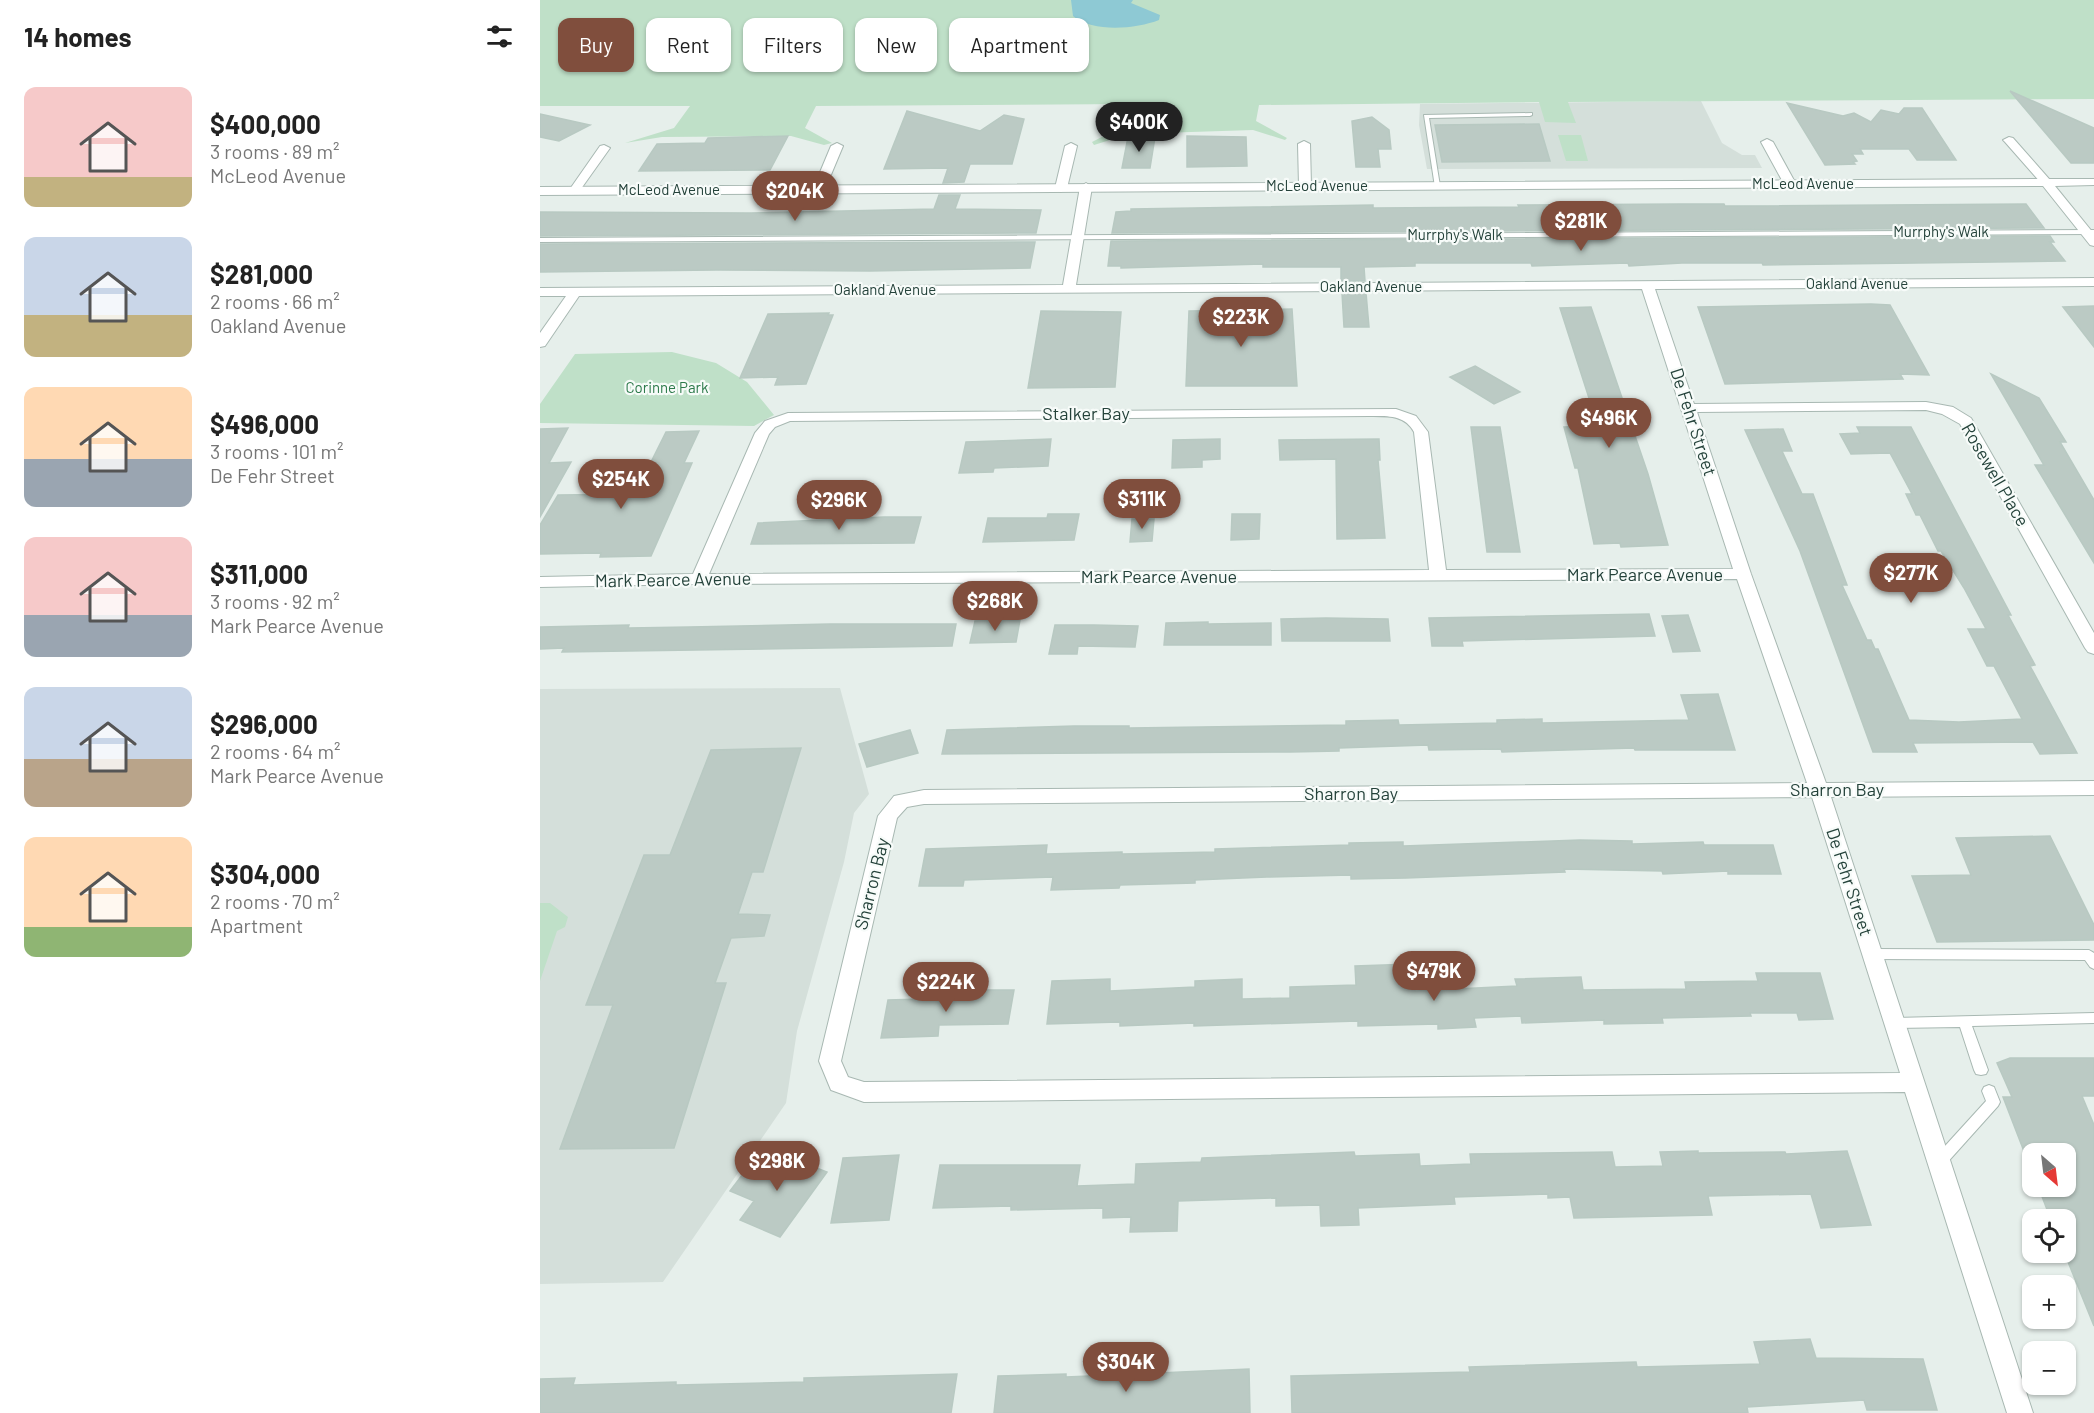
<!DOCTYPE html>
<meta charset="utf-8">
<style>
:root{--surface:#fff;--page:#f2f2f2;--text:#222;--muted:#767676;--accent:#804e3d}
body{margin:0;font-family:Barlow,sans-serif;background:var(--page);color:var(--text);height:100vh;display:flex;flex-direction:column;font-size:22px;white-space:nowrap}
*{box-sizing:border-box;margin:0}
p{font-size:20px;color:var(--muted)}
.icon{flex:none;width:33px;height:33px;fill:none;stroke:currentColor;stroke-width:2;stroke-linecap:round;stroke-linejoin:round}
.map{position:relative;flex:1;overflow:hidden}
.panel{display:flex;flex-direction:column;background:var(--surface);width:540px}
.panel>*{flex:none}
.banner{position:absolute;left:18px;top:18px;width:570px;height:54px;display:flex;gap:12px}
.needle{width:39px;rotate:152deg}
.buttons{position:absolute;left:1482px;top:1143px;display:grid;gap:12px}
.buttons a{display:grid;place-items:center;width:54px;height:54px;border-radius:12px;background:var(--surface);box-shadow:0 2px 4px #0004;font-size:30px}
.price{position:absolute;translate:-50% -51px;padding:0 14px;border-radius:21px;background:var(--accent);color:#fff;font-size:20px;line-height:39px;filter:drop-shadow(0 2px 3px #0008)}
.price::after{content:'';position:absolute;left:50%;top:36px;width:18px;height:14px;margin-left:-9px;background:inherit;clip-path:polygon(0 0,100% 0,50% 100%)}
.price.active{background:#222;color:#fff}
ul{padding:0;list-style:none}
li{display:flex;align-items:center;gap:18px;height:150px;padding:0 24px}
li span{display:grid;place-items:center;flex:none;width:168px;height:120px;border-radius:12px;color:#555}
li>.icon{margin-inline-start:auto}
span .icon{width:72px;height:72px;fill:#fffc;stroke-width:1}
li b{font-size:26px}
h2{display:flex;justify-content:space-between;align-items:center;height:72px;padding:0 24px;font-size:26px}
.pill{padding:0 21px;border-radius:12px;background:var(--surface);box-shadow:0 2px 4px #0004;font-size:21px;line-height:54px}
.pill.active{background:var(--accent);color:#fff}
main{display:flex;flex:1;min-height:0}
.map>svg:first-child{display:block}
.built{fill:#d4dfda}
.green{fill:#bfe0c8}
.water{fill:#8ec9d4}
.building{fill:#bbcac4;stroke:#b8c9c2;stroke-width:1.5}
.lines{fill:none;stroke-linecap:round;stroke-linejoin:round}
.service-casing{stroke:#a8b8b2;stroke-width:2}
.minor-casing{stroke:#a8b8b2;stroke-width:2}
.tertiary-casing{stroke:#a8b8b2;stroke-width:2}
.service{fill:#fff;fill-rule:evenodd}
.minor{fill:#fff;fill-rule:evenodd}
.tertiary{fill:#fff;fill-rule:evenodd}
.labels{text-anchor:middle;stroke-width:4.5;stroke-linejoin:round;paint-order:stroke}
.far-street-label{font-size:15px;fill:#24423a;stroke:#f7fbf9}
.far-park-label{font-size:15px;fill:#2d7a4b;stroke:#f7fbf9}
.street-label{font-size:18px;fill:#24423a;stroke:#f7fbf9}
</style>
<main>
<section class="panel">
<h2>14 homes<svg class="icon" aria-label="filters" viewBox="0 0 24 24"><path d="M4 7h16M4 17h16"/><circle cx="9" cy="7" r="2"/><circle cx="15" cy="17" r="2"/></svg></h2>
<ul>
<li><span style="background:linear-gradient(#f6c9c9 75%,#c2b280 0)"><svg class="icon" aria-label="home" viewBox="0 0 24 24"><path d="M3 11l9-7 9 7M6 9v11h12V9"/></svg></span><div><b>$400,000</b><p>3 rooms · 89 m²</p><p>McLeod Avenue</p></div></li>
<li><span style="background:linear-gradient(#c9d6e8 65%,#c2b280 0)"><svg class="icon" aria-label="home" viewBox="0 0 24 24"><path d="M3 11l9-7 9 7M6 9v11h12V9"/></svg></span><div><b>$281,000</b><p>2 rooms · 66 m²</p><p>Oakland Avenue</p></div></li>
<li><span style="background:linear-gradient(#ffd9b3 60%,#9aa5b1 0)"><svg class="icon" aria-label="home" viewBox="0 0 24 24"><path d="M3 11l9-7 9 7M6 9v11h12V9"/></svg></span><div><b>$496,000</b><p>3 rooms · 101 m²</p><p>De Fehr Street</p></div></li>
<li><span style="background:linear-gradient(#f6c9c9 65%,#9aa5b1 0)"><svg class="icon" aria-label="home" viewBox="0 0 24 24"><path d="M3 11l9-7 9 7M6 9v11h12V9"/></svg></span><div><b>$311,000</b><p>3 rooms · 92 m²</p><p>Mark Pearce Avenue</p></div></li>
<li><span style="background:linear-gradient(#c9d6e8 60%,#b9a48a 0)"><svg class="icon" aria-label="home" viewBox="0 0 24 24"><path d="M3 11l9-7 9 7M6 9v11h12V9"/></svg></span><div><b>$296,000</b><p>2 rooms · 64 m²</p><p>Mark Pearce Avenue</p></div></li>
<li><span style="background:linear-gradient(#ffd9b3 75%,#8fb573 0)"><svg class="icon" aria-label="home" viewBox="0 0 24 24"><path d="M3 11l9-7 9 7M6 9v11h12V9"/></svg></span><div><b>$304,000</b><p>2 rooms · 70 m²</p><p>Apartment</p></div></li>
</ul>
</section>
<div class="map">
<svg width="1554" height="1413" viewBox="0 0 1554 1413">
<rect width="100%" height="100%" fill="#e6efeb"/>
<path class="built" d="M 1161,101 L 1182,143 L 1202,155 L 1215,155 L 1222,168 L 887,169 L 879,125 L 880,104 Z
M 300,688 L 329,794 L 314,813 L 304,862 L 257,1031 L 246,1103 L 123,1282 L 0,1284 L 0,689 Z"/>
<path class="green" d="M 0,0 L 1554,0 L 1554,99 L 1028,102 L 1036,123 L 1005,122 L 999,102 L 719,105 L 716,121 L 747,138 L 745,140 L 713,130 L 589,134 L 554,145 L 552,142 L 587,124 L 591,104 L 276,106 L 265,128 L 292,143 L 284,145 L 251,136 L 122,137 L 85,143 L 134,128 L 150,106 L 0,106 Z
M 1018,135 L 1041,135 L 1048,161 L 1026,161 Z
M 132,352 L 176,363 L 207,382 L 234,415 L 214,426 L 0,423 L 0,404 L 35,354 Z
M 0,903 L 10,903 L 28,917 L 25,927 L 17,931 L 0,981 Z"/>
<path class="water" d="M 531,0 L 593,0 L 591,3 L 620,15 L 619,20 C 596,29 553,33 533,16 Z"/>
<path class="building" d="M 1470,91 L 1554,128 L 1554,163 L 1531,163 Z
M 1247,103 L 1303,116 L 1314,113 L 1331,122 L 1341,110 L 1359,114 L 1364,108 L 1382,108 L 1416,160 L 1377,160 L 1369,149 L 1320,149 L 1323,154 L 1312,154 L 1317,161 L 1313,162 L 1315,164 L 1285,165 Z
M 367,111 L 440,131 L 464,115 L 484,119 L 472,164 L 430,164 L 424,182 L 403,183 L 408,168 L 344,169 Z
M 0,114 L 50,125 L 19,141 L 0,137 Z
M 832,117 L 849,130 L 851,149 L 838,149 L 840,167 L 816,167 L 812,121 Z
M 999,124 L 1010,161 L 902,162 L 895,125 Z
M 248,136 L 230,170 L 99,171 L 117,144 L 165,143 L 168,138 Z
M 647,136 L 706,137 L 707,166 L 647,167 Z
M 588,137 L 615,137 L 610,168 L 582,168 Z
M 399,195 L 420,195 L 415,209 L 501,210 L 496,233 L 0,236 L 0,212 L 210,213 L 394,209 Z
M 1139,204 L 1184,204 L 1185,206 L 1486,204 L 1504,228 L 572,233 L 576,212 L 591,211 L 591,209 L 833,205 L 833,208 L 979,207 L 978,205 Z
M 1510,236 L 1514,242 L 1510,242 L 1525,261 L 1223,265 L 1222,263 L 1142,263 L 1089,266 L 1088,263 L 992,266 L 991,263 L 875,263 L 875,266 L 824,267 L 825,281 L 801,281 L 801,267 L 723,267 L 723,264 L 581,268 L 581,266 L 568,266 L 571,241 Z
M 495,242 L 490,268 L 330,271 L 177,270 L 0,272 L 0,244 Z
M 802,293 L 826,293 L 829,327 L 804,327 Z
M 1331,304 L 1350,305 L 1389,375 L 1360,374 L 1363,379 L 1185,384 L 1158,307 Z
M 1554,306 L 1554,347 L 1523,307 Z
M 1051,307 L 1108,474 L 1128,545 L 1081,547 L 1080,543 L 1054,544 L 1038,468 L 1035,468 L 1024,427 L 1058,426 L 1020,308 Z
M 752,309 L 757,386 L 646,386 L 649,311 Z
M 501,311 L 581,312 L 575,387 L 488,388 Z
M 289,313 L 288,315 L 293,315 L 266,384 L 235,385 L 238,377 L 200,378 L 228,314 Z
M 935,366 L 980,392 L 954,404 L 910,377 Z
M 1451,374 L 1499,398 L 1526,442 L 1520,442 L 1554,500 L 1554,563 L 1495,465 L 1504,465 Z
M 931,427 L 960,427 L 980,552 L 947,552 Z
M 1317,427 L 1371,427 L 1471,615 L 1468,615 L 1495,665 L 1490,666 L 1537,753 L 1500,754 L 1493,742 L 1373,743 L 1377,752 L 1333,752 L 1260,551 L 1205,430 L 1243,429 L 1252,451 L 1242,451 L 1262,494 L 1273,494 L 1307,585 L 1302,585 L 1327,640 L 1331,640 L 1335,649 L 1338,649 L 1369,720 L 1419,722 L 1482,719 L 1454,666 L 1447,666 L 1428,629 L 1446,629 L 1424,588 L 1401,551 L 1398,551 L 1380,515 L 1376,515 L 1366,494 L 1372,494 L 1350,453 L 1311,454 L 1300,434 L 1320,433 Z
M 28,428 L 9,463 L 31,462 L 0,517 L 0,429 Z
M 159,431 L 144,463 L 152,463 L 111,556 L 60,557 L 61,553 L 0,554 L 0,525 L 18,495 L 95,494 L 126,432 Z
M 511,439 L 508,466 L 454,468 L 453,472 L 419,473 L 426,442 Z
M 680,439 L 680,459 L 662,460 L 662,467 L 632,468 L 633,440 Z
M 839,439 L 840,460 L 838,460 L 845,538 L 797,539 L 796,459 L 740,460 L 739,440 Z
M 508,514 L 539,514 L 534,540 L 443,542 L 448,518 L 507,518 Z
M 692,514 L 720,514 L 719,539 L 691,540 Z
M 344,517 L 381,517 L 374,543 L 211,544 L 218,523 Z
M 592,519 L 614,519 L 612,541 L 590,542 Z
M 1109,614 L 1115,636 L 922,641 L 923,646 L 892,646 L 889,618 Z
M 1148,615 L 1160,651 L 1133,652 L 1122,616 Z
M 786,618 L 848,619 L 850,641 L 742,641 L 741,619 Z
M 480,620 L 476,642 L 430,643 L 435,621 Z
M 668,622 L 668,624 L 731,623 L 731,645 L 624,645 L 626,623 Z
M 290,624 L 416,624 L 412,646 L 22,652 L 24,648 L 0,649 L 0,627 L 89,625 L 88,628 L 149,627 Z
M 515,625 L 554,625 L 598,626 L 595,647 L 538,646 L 537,654 L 509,654 Z
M 1178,694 L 1195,750 L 1095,750 L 1094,748 L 962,752 L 961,749 L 889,750 L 888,745 L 799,748 L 799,751 L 750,752 L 402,754 L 407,730 L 534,726 L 589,726 L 589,728 L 806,725 L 806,721 L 858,720 L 859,725 L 957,723 L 957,720 L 1002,719 L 1002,723 L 1149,720 L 1141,695 Z
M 370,730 L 378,753 L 327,767 L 319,744 Z
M 261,748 L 223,872 L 212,872 L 198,914 L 230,915 L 224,936 L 191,938 L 175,983 L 186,983 L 134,1148 L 20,1149 L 73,1005 L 46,1005 L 104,855 L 130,855 L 171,750 Z
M 1510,836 L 1554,925 L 1554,940 L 1397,942 L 1372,876 L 1431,875 L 1416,838 Z
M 1040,840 L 1092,841 L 1092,844 L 1163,842 L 1164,845 L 1233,845 L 1241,874 L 1188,874 L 1188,871 L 1123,874 L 1122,871 L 1024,869 L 1025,872 L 866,878 L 811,879 L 811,875 L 727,877 L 655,880 L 655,883 L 580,885 L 579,888 L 511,890 L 513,877 L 424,880 L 423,886 L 379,886 L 386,849 L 507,845 L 506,854 L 582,852 L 582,854 L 675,852 L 675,849 L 809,845 L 809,843 L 863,842 L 863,846 Z
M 872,964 L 875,991 L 977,986 L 975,979 L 1041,977 L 1043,990 L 1146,989 L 1145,982 L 1218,981 L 1216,973 L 1280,973 L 1293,1019 L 1259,1020 L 1257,1013 L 1210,1013 L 1211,1016 L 1122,1018 L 1123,1023 L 1064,1024 L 1064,1020 L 982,1023 L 981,1016 L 934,1018 L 936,1027 L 898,1029 L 898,1024 L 818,1026 L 818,1021 L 654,1026 L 654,1023 L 580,1026 L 580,1022 L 507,1024 L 512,981 L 570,979 L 570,991 L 655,987 L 655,981 L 702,979 L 702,999 L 750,998 L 750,987 L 816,985 L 815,966 Z
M 415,990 L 474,990 L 468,1024 L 399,1025 L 398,1036 L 341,1038 L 348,1000 L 414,998 Z
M 1470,1058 L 1554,1058 L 1554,1096 L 1542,1096 L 1554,1125 L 1554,1326 L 1524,1252 L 1526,1252 L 1526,1220 L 1511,1220 L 1498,1186 L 1526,1186 L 1526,1154 L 1492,1154 L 1492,1172 L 1463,1097 L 1472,1097 L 1457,1063 Z
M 1158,1151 L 1158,1153 L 1245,1152 L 1246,1154 L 1307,1151 L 1331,1225 L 1281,1228 L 1271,1194 L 1168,1196 L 1172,1215 L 1034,1218 L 1030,1197 L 1008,1198 L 1008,1194 L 914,1197 L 915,1204 L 818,1208 L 819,1225 L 781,1226 L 780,1205 L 736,1206 L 736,1198 L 638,1201 L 637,1231 L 590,1232 L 591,1217 L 563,1218 L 563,1208 L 471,1210 L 471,1206 L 393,1208 L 400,1165 L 540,1165 L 537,1186 L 595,1184 L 596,1164 L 661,1162 L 662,1158 L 814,1152 L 815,1156 L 879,1154 L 880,1166 L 931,1164 L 930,1154 L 1072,1152 L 1075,1167 L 1123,1166 L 1120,1152 Z
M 359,1155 L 349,1220 L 291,1223 L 303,1158 Z
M 216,1157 L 241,1167 L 249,1157 L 287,1172 L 240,1237 L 200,1220 L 214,1201 L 190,1191 Z
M 1270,1339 L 1276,1358 L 1383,1359 L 1397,1410 L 1327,1410 L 1324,1400 L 1207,1407 L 1208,1413 L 752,1413 L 751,1376 L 930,1372 L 929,1367 L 1096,1362 L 1097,1367 L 1220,1364 L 1214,1342 Z
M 709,1369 L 710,1413 L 454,1413 L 458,1376 L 526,1374 L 526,1377 Z
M 417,1374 L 411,1413 L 0,1413 L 0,1379 L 35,1378 L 33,1385 L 136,1382 L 136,1385 L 264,1382 L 264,1378 Z"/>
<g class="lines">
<defs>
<path id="service" d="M 992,113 L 992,115 L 990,116 L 889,118 L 900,186 L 895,187 L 884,115 Z
M 1554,230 L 1554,234 L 0,242 L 0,238 Z
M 1333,949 L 1549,950 L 1554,953 L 1554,969 L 1550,967 L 1545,960 L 1333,959 L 1329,957 L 1327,954 L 1329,951 Z
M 1554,1013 L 1554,1023 L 1432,1026 L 1448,1070 L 1446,1074 L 1441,1075 L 1436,1074 L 1434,1070 L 1420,1027 L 1355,1028 L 1350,1027 L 1349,1023 L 1350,1019 L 1355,1018 Z
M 1449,1085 L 1454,1087 L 1460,1102 L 1458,1106 L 1405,1165 L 1400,1167 L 1395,1165 L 1393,1161 L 1395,1157 L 1446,1101 L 1442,1091 L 1444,1087 Z"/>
<path id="minor" d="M 1469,137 L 1473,138 L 1510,180 L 1510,184 L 1502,184 L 1465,142 L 1463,140 Z
M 1227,139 L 1233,142 L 1256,184 L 1254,186 L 1246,186 L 1244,184 L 1221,142 Z
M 764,141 L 770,144 L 771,186 L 765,190 L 759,186 L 758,144 Z
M 297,143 L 303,146 L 285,189 L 279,193 L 275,191 L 273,189 L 291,146 Z
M 531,143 L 537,146 L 527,188 L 521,192 L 517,190 L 515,188 L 525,146 Z
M 64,145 L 70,148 L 38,193 L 30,193 L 30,189 L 60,146 Z
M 546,183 L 552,187 L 536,285 L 1554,278 L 1554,286 L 1115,289 L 1154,404 L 1386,402 L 1413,407 L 1431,418 L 1554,633 L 1554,654 L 1548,652 L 1545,648 L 1420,424 L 1402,414 L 1386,410 L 1157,412 L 1211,574 L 1286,783 L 1554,781 L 1554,795 L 1291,797 L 1493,1413 L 1467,1413 L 1365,1092 L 324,1102 L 291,1090 L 279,1061 L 338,816 L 354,796 L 384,790 L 1267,783 L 1197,579 L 159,584 L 0,587 L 0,577 L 153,574 L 215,433 L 225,421 L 248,413 L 856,409 L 876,416 L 888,432 L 906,570 L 1193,569 L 1102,289 L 39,296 L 5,346 L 0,347 L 0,333 L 26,296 L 0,296 L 0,288 L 523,285 L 540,187 ZM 830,416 C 848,416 865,415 874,432 L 889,570 L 169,574 L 229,434 L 235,427 L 250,421 ZM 1272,797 L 1360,1073 L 324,1082 L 308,1077 L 301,1061 L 357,818 L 367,807 L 384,804 Z"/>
<path id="tertiary" d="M 1506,179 L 1554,179 L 1554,185 L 1515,186 L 1554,234 L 1554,246 L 1550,245 L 1503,186 L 0,195 L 0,187 Z"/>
</defs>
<use href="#service" class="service-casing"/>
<use href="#minor" class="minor-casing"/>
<use href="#tertiary" class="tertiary-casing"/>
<use href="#service" class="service"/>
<use href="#minor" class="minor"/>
<use href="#tertiary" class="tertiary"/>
</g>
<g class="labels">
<g class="far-street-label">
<text x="1263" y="189">McLeod Avenue</text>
<text x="777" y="191">McLeod Avenue</text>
<text x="129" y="195">McLeod Avenue</text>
<text x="1401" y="237">Murrphy's Walk</text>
<text x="915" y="240">Murrphy's Walk</text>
<text x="1317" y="289">Oakland Avenue</text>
<text x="831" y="292">Oakland Avenue</text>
<text x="345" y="295">Oakland Avenue</text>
</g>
<g class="far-park-label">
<text x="127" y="393">Corinne Park</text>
</g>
<g class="street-label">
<text x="546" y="420">Stalker Bay</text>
<text transform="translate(1153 422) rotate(72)" y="6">De Fehr Street</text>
<text transform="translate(1455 475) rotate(60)" y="6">Rosewell Place</text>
<text x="1105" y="581">Mark Pearce Avenue</text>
<text x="619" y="583">Mark Pearce Avenue</text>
<text transform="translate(133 580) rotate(-1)" y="6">Mark Pearce Avenue</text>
<text x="1297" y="796">Sharron Bay</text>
<text x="811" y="800">Sharron Bay</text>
<text transform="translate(1309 882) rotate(72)" y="6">De Fehr Street</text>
<text transform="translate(332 884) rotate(-76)" y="6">Sharron Bay</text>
</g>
</g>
</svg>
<div class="buttons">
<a><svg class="needle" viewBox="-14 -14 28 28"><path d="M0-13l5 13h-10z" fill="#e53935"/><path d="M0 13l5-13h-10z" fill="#767676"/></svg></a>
<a><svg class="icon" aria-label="locate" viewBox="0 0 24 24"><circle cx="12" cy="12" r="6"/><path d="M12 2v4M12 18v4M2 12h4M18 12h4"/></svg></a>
<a>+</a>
<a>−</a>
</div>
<b class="price active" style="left:599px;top:153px">$400K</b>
<b class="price" style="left:255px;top:222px">$204K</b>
<b class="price" style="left:1041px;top:252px">$281K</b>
<b class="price" style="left:701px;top:348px">$223K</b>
<b class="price" style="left:1069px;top:449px">$496K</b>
<b class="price" style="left:81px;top:510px">$254K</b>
<b class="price" style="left:602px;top:530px">$311K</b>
<b class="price" style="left:299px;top:531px">$296K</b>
<b class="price" style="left:1371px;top:604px">$277K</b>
<b class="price" style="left:455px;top:632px">$268K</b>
<b class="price" style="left:894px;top:1002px">$479K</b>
<b class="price" style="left:406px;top:1013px">$224K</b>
<b class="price" style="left:237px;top:1192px">$298K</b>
<b class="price" style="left:586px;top:1393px">$304K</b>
<div class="banner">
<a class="pill active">Buy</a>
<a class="pill">Rent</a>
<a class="pill">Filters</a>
<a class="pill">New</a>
<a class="pill">Apartment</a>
</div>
</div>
</main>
